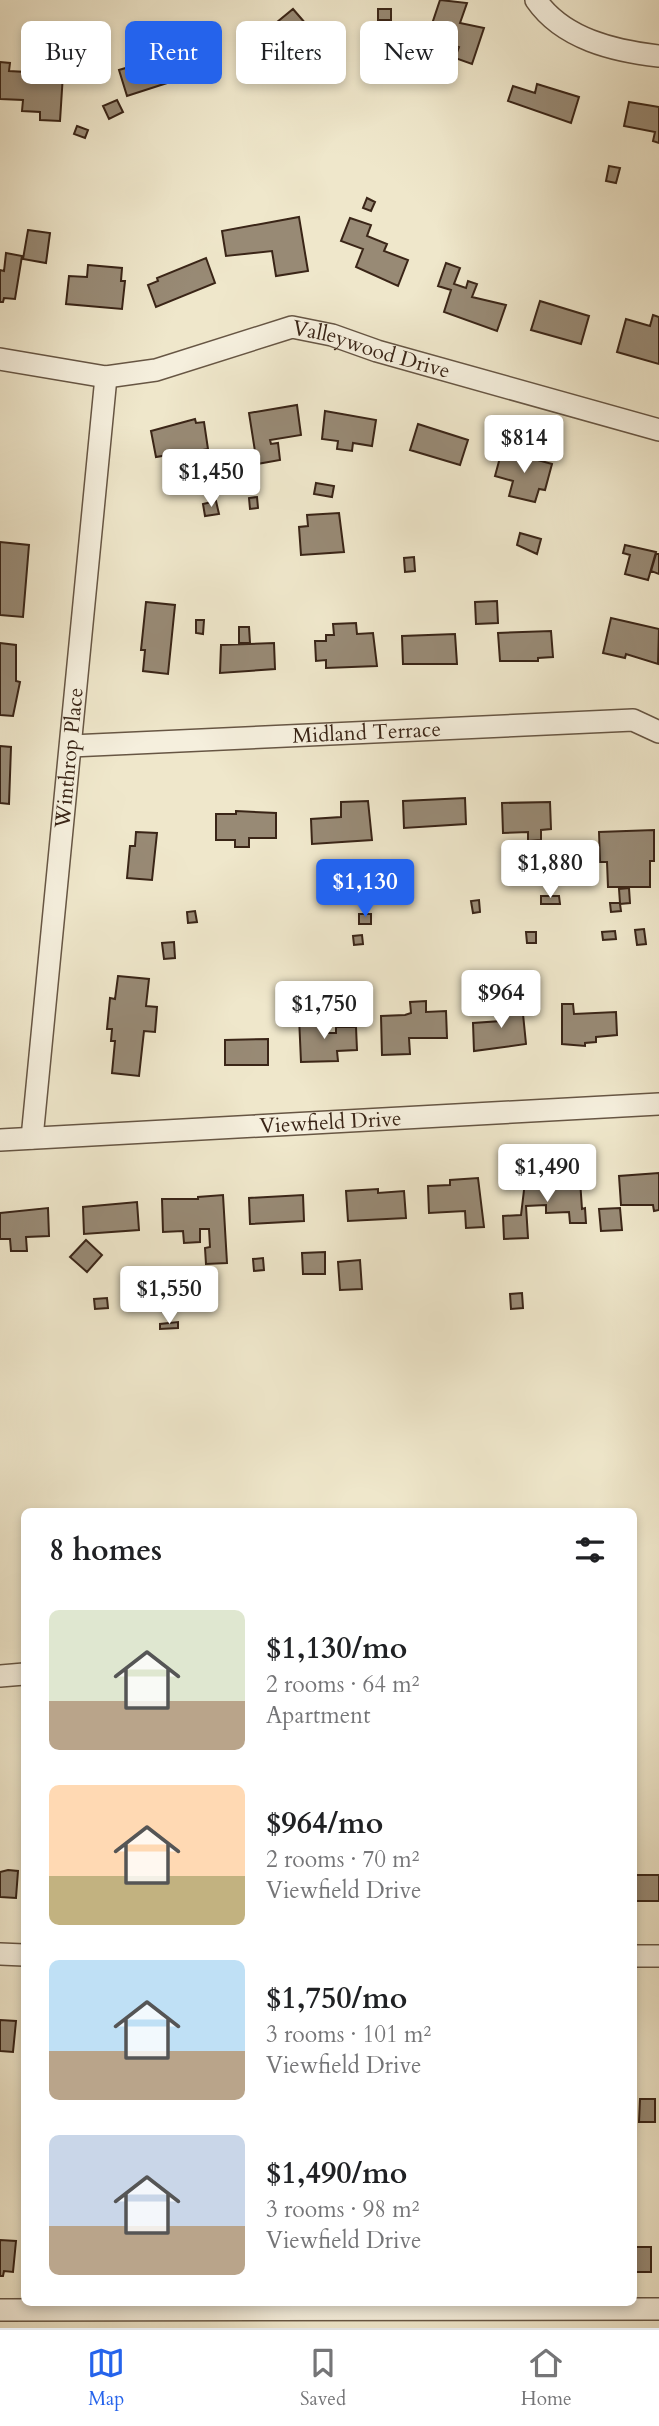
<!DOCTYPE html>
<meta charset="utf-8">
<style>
:root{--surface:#fff;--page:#f6f6f6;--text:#202124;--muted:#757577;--line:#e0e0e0;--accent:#2563eb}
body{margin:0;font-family:Cardo,serif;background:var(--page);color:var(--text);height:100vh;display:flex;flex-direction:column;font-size:26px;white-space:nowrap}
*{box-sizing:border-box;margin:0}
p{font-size:23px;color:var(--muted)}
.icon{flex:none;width:38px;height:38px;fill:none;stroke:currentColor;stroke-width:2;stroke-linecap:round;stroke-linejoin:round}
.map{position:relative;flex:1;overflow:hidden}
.sheet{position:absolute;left:21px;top:1508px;width:616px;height:798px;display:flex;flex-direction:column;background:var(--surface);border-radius:10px;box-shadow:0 4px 10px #0003}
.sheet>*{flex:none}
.hud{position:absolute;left:21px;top:21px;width:618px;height:63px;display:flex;gap:14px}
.price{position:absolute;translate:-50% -60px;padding:0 16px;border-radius:7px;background:#fff;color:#222;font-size:23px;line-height:46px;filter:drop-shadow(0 2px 4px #0008)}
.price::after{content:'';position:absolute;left:50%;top:42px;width:21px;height:16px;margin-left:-10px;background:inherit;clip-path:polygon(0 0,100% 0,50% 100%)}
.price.on{background:var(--accent);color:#fff}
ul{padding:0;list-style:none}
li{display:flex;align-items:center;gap:21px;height:175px;padding:0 28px}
li span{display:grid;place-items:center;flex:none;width:196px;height:140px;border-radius:10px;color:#555}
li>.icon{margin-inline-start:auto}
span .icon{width:84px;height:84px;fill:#fffc;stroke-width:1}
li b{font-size:30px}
h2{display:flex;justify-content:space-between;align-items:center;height:84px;padding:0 28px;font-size:30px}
.pill{padding:0 24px;border-radius:10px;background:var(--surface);box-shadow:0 4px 10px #0003;font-size:24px;line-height:63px}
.pill.on{background:var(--accent);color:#fff}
.menu{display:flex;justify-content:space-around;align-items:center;height:98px;border-top:2px solid var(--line);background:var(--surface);font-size:19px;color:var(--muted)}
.menu a{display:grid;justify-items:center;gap:4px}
.menu .on{color:var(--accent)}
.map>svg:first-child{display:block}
.building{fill:#988a75;stroke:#3a2517;stroke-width:2}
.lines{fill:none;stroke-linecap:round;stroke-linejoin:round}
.street-casing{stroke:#675644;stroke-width:24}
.street{stroke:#f5efdd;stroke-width:21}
.labels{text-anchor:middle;stroke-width:5;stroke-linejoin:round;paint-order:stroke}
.street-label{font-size:21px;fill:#3a2517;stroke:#f5efdd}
</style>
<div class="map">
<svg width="659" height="2328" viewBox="0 0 659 2328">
<rect width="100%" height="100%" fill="#efe7cb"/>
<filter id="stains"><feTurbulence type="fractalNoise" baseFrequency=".00286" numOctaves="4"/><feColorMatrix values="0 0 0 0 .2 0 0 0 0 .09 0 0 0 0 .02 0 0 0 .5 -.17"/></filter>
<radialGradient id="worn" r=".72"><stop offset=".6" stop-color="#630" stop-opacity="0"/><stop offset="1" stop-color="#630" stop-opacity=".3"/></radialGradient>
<path class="building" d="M 440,0 L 467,3 L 460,23 L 484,28 L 472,64 L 455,58 L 459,47 L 428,36 Z
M 293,9 L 312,31 L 273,64 L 254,41 Z
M 378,9 L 391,9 L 391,20 L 378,20 Z
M 159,58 L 167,83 L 127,96 L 119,70 Z
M 0,62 L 10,63 L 9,71 L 63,74 L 60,121 L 40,120 L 40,112 L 22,111 L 23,100 L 0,99 Z
M 537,84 L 579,97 L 571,123 L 508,101 L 513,86 L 535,93 Z
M 117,100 L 123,112 L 109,119 L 103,106 Z
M 629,102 L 659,107 L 659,143 L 653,141 L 655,132 L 624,126 Z
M 77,126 L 88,130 L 85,138 L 74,134 Z
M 609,166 L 620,168 L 616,183 L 606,181 Z
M 367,198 L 375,202 L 371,211 L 363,208 Z
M 299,217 L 308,271 L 276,276 L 272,251 L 226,256 L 222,231 Z
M 350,218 L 371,225 L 367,236 L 387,244 L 384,251 L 408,260 L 398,286 L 356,267 L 363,249 L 341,241 Z
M 28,230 L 50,233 L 46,263 L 23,259 Z
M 6,253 L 22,256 L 15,299 L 4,298 L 3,302 L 0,302 L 0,270 L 4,271 Z
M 206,258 L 215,283 L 156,307 L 148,285 L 158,281 L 157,278 Z
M 446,263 L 460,268 L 454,284 L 466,288 L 468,281 L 477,284 L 472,297 L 506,305 L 497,331 L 444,312 L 451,290 L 438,286 Z
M 88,265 L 122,268 L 121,281 L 125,281 L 122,309 L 66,304 L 69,276 L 87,277 Z
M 540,301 L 589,316 L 581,344 L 531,330 Z
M 653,315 L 659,317 L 659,364 L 617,352 L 626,319 L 650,326 Z
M 297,405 L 301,435 L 270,440 L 271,444 L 278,443 L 280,460 L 257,464 L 249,413 Z
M 325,411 L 376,420 L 372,446 L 353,443 L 352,451 L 337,449 L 338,441 L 322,439 Z
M 195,419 L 196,423 L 204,422 L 208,449 L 192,452 L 193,461 L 176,464 L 174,454 L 156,457 L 151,431 Z
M 418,424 L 468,440 L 460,465 L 410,450 Z
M 502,450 L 552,464 L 545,490 L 539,489 L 535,502 L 509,496 L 513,481 L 495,476 Z
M 316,483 L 334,486 L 332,497 L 314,494 Z
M 257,497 L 258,508 L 250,509 L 249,498 Z
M 216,501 L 219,514 L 205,516 L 203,504 Z
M 339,513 L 344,552 L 301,555 L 299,527 L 308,526 L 307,515 Z
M 520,533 L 541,539 L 537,554 L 517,545 Z
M 0,542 L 29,545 L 23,617 L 0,615 Z
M 625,545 L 656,552 L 648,580 L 625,574 L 630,555 L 623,553 Z
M 656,554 L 659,554 L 659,574 L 651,571 Z
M 414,557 L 415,571 L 405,572 L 404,558 Z
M 497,601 L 498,623 L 476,624 L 475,602 Z
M 146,602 L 175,605 L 168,674 L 143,671 L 145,650 L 141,650 Z
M 611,618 L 659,629 L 658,664 L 626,654 L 625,658 L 603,653 Z
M 196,620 L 204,620 L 203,634 L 196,633 Z
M 356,623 L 357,634 L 373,633 L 377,666 L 326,668 L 326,660 L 316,661 L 315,641 L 326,641 L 326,635 L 334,635 L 333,624 Z
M 239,627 L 249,627 L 250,643 L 239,643 Z
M 551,631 L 553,657 L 538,658 L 538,661 L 500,661 L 498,633 Z
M 455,634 L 457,664 L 403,664 L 402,636 Z
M 0,643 L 16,645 L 16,681 L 20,682 L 13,716 L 0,715 Z
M 274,643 L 275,669 L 220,673 L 221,645 Z
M 0,746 L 11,747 L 9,804 L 0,803 Z
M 465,798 L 466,824 L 404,828 L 403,801 Z
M 368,801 L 372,840 L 312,844 L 311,819 L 341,817 L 341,802 Z
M 550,802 L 551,829 L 541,830 L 541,840 L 528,841 L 528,832 L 503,833 L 502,803 Z
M 236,811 L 276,813 L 276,838 L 249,838 L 249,847 L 235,847 L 235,840 L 216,840 L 216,814 L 236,814 Z
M 654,830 L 654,861 L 650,861 L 650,887 L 608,887 L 607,862 L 600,862 L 599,832 Z
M 136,832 L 157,833 L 152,880 L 127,878 L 130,846 L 135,846 Z
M 629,888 L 630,903 L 620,904 L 621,911 L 611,912 L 610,903 L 620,903 L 619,889 Z
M 541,896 L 559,896 L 560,904 L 541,904 Z
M 479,900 L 480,912 L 473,913 L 471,901 Z
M 195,911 L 197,922 L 188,923 L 187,912 Z
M 359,914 L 371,914 L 371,924 L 359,924 Z
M 644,929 L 646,944 L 637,945 L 635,930 Z
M 615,931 L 616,939 L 603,940 L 602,932 Z
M 526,932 L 536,932 L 536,943 L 527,943 Z
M 362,935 L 363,944 L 354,945 L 353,936 Z
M 174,942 L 175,958 L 164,959 L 162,943 Z
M 118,976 L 149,979 L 146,1006 L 157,1007 L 155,1032 L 144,1031 L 139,1076 L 112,1073 L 115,1041 L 111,1041 L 112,1029 L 107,1029 L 110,998 L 115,999 Z
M 426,1001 L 426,1012 L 446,1011 L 447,1038 L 409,1038 L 410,1054 L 382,1055 L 381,1016 L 405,1015 L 411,1013 L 410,1002 Z
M 522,1004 L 526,1044 L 474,1051 L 473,1023 L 501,1021 L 501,1005 Z
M 562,1004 L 573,1004 L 574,1014 L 616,1012 L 617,1035 L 596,1037 L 596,1042 L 585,1043 L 585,1046 L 562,1044 Z
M 316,1016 L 316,1021 L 327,1021 L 328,1033 L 336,1033 L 336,1027 L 356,1027 L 357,1050 L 337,1051 L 338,1061 L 301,1062 L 299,1017 Z
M 268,1039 L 268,1065 L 225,1065 L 225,1040 Z
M 659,1173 L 659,1210 L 654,1211 L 653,1205 L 621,1205 L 619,1176 Z
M 569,1177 L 569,1180 L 580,1180 L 582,1209 L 585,1208 L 586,1223 L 570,1223 L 569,1212 L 546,1213 L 546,1205 L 526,1206 L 528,1238 L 504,1239 L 503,1216 L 521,1215 L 525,1182 Z
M 478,1178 L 484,1227 L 466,1228 L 465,1211 L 429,1213 L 428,1186 L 450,1185 L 450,1180 Z
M 378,1189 L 378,1193 L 404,1191 L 406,1218 L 348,1221 L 346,1191 Z
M 223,1195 L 227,1263 L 206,1264 L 205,1248 L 210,1247 L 209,1229 L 200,1229 L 200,1242 L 184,1243 L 183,1231 L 163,1232 L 162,1199 L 198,1199 L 198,1197 Z
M 303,1195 L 304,1221 L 250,1224 L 249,1198 Z
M 137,1202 L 139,1230 L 84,1234 L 83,1207 Z
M 48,1208 L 49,1236 L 26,1237 L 27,1251 L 11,1251 L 10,1239 L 0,1239 L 0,1213 Z
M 620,1208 L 622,1230 L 601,1231 L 599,1209 Z
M 86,1240 L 102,1255 L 87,1272 L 70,1257 Z
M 325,1252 L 325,1274 L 303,1274 L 302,1253 Z
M 263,1258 L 264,1270 L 254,1271 L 253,1259 Z
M 360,1260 L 362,1289 L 340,1290 L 338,1262 Z
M 172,1287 L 173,1305 L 168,1306 L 168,1310 L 162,1311 L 161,1306 L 158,1306 L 157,1288 Z
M 522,1293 L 523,1308 L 511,1309 L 510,1294 Z
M 107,1298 L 108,1308 L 95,1309 L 94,1299 Z
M 178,1322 L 178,1328 L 160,1329 L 160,1324 Z
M 8,1870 L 18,1871 L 16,1898 L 0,1897 L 0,1872 Z
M 634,1875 L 659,1875 L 659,1901 L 634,1901 Z
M 0,2020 L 16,2021 L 13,2052 L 0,2051 Z
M 640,2099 L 655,2099 L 655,2122 L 639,2122 Z
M 0,2240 L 16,2241 L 13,2272 L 4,2271 L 3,2276 L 0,2276 Z
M 634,2247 L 651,2247 L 651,2272 L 634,2272 Z"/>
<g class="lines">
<defs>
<g id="street">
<path d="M 536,0 C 563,39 614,51 659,56"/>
<path id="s1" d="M 0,359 L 106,377 L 156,370 L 292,327 L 332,335 L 377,351 L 659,430"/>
<path id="s2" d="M 71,746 L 633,720 L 659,732"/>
<path id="s3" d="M 32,1138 L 106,377"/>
<path id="s4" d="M 0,1140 L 659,1104"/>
<path d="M 0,1676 L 24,1674"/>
<path d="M 0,1954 L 24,1955"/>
<path d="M 634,1956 L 659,1956"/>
<path d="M 0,2310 L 659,2309"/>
</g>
</defs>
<use href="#street" class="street-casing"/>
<use href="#street" class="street"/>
</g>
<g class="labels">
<g class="street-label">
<text dy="7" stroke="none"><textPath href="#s1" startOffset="383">Valleywood Drive</textPath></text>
<text dy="7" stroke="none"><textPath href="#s2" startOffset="296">Midland Terrace</textPath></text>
<text dy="7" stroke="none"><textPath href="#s3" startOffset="382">Winthrop Place</textPath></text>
<text dy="7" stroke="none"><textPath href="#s4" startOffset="331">Viewfield Drive</textPath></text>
</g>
</g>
<rect width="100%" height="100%" filter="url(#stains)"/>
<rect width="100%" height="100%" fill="url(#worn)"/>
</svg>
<b class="price" style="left:524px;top:475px">$814</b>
<b class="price" style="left:211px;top:509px">$1,450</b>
<b class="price" style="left:550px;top:900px">$1,880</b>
<b class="price on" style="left:365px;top:919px">$1,130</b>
<b class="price" style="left:501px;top:1030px">$964</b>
<b class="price" style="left:324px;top:1041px">$1,750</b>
<b class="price" style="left:547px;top:1204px">$1,490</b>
<b class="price" style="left:169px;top:1326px">$1,550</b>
<div class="hud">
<a class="pill">Buy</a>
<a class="pill on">Rent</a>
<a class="pill">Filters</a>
<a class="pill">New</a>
</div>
<section class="sheet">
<h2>8 homes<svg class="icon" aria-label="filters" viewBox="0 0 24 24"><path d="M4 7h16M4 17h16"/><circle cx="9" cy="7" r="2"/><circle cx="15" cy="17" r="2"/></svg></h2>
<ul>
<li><span style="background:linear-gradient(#dfe7d0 65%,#b9a48a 0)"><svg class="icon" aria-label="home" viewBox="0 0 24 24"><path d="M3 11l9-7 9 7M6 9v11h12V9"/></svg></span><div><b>$1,130/mo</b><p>2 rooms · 64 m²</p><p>Apartment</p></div></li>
<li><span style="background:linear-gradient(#ffd9b3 65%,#c2b280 0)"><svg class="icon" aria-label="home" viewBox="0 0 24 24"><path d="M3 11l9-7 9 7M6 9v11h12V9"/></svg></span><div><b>$964/mo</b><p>2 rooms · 70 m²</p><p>Viewfield Drive</p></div></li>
<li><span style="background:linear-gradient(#bfe0f5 65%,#b9a48a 0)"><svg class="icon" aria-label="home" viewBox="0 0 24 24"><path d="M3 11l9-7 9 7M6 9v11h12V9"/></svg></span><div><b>$1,750/mo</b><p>3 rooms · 101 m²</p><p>Viewfield Drive</p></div></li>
<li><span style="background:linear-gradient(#c9d6e8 65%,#b9a48a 0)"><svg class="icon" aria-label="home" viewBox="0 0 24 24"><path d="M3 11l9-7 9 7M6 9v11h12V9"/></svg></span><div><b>$1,490/mo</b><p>3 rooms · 98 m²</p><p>Viewfield Drive</p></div></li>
</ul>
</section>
</div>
<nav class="menu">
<a class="on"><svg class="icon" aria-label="map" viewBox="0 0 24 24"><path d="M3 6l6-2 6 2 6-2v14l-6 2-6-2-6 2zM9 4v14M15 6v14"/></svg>Map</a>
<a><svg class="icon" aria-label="saved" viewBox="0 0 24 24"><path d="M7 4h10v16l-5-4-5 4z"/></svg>Saved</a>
<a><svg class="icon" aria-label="home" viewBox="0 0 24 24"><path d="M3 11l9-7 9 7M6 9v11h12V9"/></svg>Home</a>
</nav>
